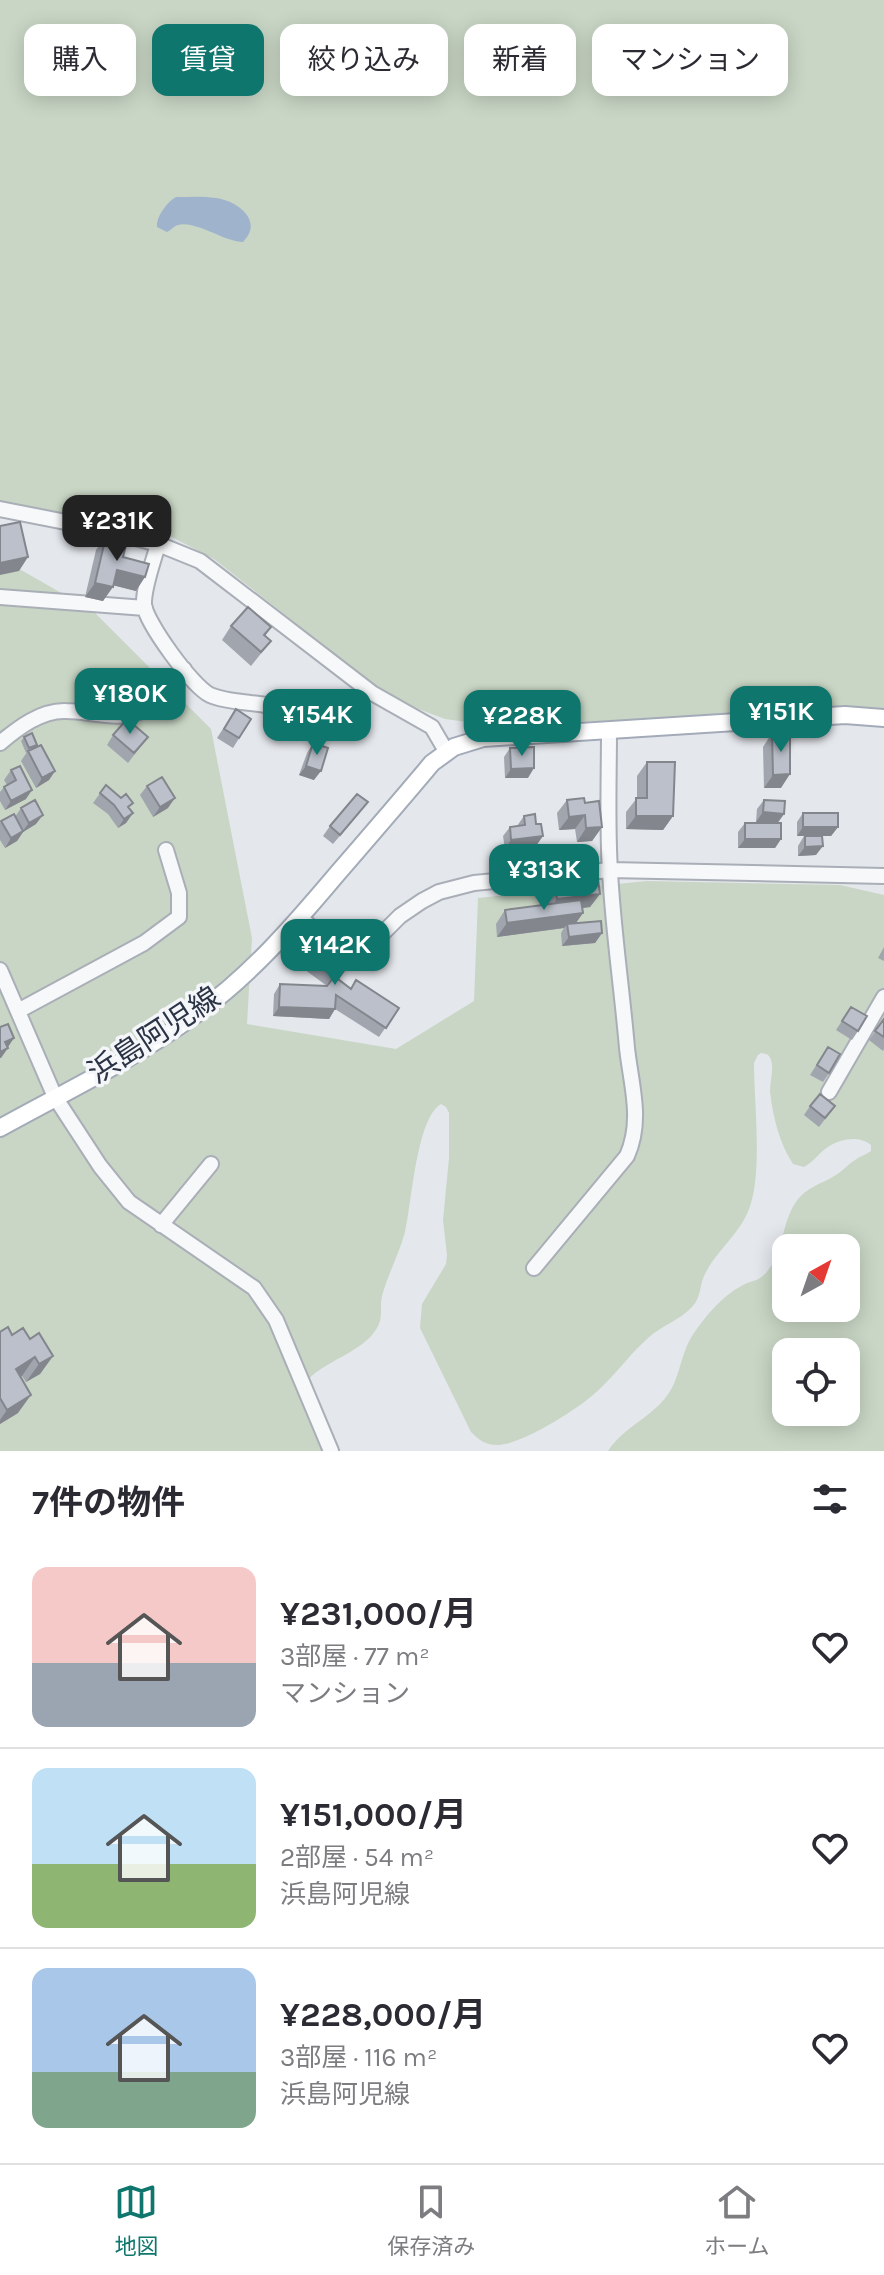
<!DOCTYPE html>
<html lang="ja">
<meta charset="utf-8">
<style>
:root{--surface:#fff;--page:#f7f7f7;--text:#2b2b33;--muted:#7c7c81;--line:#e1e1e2;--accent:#0f766e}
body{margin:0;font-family:Karla,"Noto Sans JP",sans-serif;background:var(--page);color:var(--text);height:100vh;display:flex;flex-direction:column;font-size:30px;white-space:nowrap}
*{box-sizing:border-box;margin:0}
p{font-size:26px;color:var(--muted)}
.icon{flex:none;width:44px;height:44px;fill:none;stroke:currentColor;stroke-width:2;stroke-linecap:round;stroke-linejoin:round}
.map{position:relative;height:1451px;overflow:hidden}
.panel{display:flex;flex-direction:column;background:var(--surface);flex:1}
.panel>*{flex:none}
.guide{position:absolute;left:24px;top:24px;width:836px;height:72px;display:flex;gap:16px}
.needle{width:52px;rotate:40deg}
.buttons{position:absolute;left:772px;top:1234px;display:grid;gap:16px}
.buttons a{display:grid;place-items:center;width:88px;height:88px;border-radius:16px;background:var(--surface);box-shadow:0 4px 20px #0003;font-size:40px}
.price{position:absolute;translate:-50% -68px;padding:0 18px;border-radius:16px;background:var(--accent);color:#fff;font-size:26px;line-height:52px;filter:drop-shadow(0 2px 4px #0008)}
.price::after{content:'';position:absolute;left:50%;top:48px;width:24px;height:18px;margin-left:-12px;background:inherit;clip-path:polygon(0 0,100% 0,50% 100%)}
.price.current{background:#222;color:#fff}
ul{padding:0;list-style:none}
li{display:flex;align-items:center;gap:24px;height:200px;padding:0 32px}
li+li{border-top:2px solid var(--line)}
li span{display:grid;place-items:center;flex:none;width:224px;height:160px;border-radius:16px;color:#555}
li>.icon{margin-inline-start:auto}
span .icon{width:96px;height:96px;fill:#fffc;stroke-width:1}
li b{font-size:34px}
h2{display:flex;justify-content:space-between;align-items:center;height:96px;padding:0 32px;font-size:34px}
.tag{padding:0 28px;border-radius:16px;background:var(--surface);box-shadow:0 4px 20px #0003;font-size:28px;line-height:72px}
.tag.current{background:var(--accent);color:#fff}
.dock{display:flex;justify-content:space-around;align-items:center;height:112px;border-top:2px solid var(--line);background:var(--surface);font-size:22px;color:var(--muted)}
.dock a{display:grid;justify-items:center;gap:4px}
.dock .current{color:var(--accent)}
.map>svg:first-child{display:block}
.green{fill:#c9d6c5;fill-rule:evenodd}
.water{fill:#9fb4cc}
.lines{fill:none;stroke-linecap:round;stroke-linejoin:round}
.minor-casing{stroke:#a9aeb7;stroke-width:18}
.major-casing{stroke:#a3abb8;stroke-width:20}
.minor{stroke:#f7f8fa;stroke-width:14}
.major{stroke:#fff;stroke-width:16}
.wall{fill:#a1a5ae}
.shaded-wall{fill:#83868d}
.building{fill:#bbc0ca;stroke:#83868d;stroke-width:2}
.labels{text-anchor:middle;stroke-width:7;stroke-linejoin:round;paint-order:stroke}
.street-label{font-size:30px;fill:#2b3445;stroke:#f4f6f9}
</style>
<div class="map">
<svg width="884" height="1451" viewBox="0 0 884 1451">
<rect width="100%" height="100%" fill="#e4e7ec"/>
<path class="green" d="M 0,0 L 884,0 L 884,712 L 862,708 L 497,726 L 445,719 L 392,699 L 214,559 L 168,535 L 0,501 Z
M 0,558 L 93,611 L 211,729 L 252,938 L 247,1024 L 396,1049 L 474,1001 L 478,898 L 647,881 L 840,885 L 884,895 L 884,1451 L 608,1451 C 623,1428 650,1418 666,1397 C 680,1380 680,1355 692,1336 C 705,1316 722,1296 743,1285 C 748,1282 756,1281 760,1278 C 784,1261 780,1224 796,1202 C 806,1187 822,1184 836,1175 C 843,1171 848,1164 855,1160 C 860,1156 866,1155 871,1151 L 871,1145 C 860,1136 844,1138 831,1145 C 821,1150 815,1161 804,1167 L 793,1164 C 779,1143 773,1116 770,1092 C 770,1082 774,1069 771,1060 C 769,1054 767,1054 761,1053 L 758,1055 L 754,1063 C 754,1102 762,1167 751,1203 C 743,1232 718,1248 705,1274 C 699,1285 702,1296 692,1307 C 680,1320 661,1326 648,1338 C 628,1356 613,1378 593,1395 C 576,1410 519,1446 497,1445 C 485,1445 478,1439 471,1432 L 420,1328 L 422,1304 L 446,1264 L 447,1255 L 443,1220 L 449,1158 L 449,1113 L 446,1107 L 441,1104 C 416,1119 412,1203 405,1232 C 399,1254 388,1274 382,1296 C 380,1304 382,1313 380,1321 C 369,1356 309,1361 300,1394 L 323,1451 L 0,1451 ZM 786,1248 L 846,1248 L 846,1308 L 786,1308 ZM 786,1352 L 846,1352 L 846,1412 L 786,1412 Z"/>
<path class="water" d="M 176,197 C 189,197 203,196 216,198 C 238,201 264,221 243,242 C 225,242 195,220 178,225 C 174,226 171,230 167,232 L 157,227 C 156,217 167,202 176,197 Z"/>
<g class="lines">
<defs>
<path id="minor" d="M 0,509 L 106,530 L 158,544 L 200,561 L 372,693 L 432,727 L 446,751
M 158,544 C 154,560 143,588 144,605 C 147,624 192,686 210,695 C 226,702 248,702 266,705
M 0,597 L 145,608
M 0,743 C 18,728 41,710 66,711 C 93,711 119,723 146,709 C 161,701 173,682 184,669
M 300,918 L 342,951 L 353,952 L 367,949 L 400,916 L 422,901 L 439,892 L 474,883 L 610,870 L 884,876
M 0,970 L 55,1097 L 100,1166 L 129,1202 L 254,1288 L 276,1320 L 331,1451
M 18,1011 L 144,943 L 179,917 L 179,893 L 166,850
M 829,1092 L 884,997
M 161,1225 L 211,1164
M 534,1268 L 627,1156 C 643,1120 631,1085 627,1048 C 622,989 613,930 610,871 C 607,824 609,777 609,730"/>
<path id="major" d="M 0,1128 C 65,1092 134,1059 195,1015 C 250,976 294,925 337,874 C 369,837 401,800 432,763 L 454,747 L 483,738 L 845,715 L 884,718"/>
</defs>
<use href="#minor" class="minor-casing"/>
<use href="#major" class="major-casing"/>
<use href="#minor" class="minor"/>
<use href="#major" class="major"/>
</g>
<path class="wall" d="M 106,536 L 123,557 L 136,591 L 113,585 L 103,601 L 85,597 L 96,550 Z
M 231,626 L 271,627 L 265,636 L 271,641 L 251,666 L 222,640 Z
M 236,709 L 251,719 L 233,748 L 217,738 Z
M 772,733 L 781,788 L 764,788 L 763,747 Z
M 113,735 L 148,737 L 128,763 L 107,745 Z
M 24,737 L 36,747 L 55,771 L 49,780 L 36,788 L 21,761 L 27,752 L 26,753 L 21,741 Z
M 313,743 L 314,780 L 299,775 L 307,753 Z
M 510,748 L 528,778 L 505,778 L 504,757 Z
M 647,762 L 673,816 L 663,830 L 626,829 L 626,812 L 637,798 L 637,776 Z
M 11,770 L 26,799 L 5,810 L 0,801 L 0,792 L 4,787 L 7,785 L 4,780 Z
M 106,785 L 133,813 L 126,823 L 118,828 L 108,814 L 93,803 Z
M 147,786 L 168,808 L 153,817 L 140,795 Z
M 567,800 L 585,803 L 602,827 L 592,841 L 577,842 L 575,829 L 559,830 L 557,813 Z
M 764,800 L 784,814 L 778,823 L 781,839 L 775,848 L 738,848 L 738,832 L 745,823 L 773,823 L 756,822 L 757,809 Z
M 21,808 L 36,824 L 23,832 L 17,841 L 5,848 L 0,840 L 0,823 L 1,821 L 15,817 Z
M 361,811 L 333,844 L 323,836 L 330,826 Z
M 803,813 L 838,827 L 831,836 L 822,836 L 816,855 L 798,856 L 798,846 L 804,836 L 797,836 L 797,822 Z
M 524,816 L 536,824 L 536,846 L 505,849 L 503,836 L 510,827 L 517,826 Z
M 555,885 L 600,894 L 590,907 L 582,908 L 583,913 L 576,923 L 602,933 L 595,943 L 562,946 L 561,933 L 564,928 L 497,937 L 496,924 L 505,910 L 546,905 L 545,899 Z
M 313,933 L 339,979 L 351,988 L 399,1008 L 379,1037 L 335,1009 L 329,1019 L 273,1016 L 274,994 L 280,984 L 327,986 L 293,961 Z
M 884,947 L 884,961 L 878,958 Z
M 851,1007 L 858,1031 L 852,1040 L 836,1030 Z
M 884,1019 L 884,1049 L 883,1051 L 869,1040 Z
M 828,1047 L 829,1073 L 823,1082 L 810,1075 Z
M 810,1106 L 835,1106 L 819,1127 L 804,1115 Z
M 0,1332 L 30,1339 L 53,1356 L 40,1374 L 26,1382 L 22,1376 L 20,1377 L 18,1413 L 0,1424 Z"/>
<path class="shaded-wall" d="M 28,557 L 19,571 L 0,575 L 0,563 Z
M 117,570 L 145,577 L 136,591 L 108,584 Z
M 95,583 L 113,587 L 103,601 L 85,597 Z
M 306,766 L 321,771 L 314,780 L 299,775 Z
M 534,768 L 528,778 L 505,778 L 511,769 Z
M 55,771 L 49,780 L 36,788 L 42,778 Z
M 790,774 L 781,788 L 764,788 L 773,775 Z
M 32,790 L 26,799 L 5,810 L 11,801 Z
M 175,798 L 168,808 L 153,817 L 160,807 Z
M 763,812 L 784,814 L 777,823 L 756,822 Z
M 133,813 L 126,823 L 118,828 L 124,819 Z
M 43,815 L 36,824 L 23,832 L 17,841 L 5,848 L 11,838 L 22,832 L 29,823 Z
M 585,815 L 575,829 L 559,830 L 569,817 Z
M 636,816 L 673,816 L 663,830 L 626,829 Z
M 602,827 L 592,841 L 577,842 L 586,828 Z
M 803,827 L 838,827 L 831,836 L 797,836 Z
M 543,836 L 536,846 L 505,849 L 511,840 Z
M 745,839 L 781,839 L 775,848 L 738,848 Z
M 823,846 L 816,855 L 798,856 L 805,847 Z
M 600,894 L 590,907 L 547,913 L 557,899 Z
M 583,913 L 573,927 L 567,924 L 564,928 L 497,937 L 507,923 Z
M 602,933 L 595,943 L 562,946 L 569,937 Z
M 279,1007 L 335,1009 L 329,1019 L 273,1016 Z
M 14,1038 L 8,1047 L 5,1042 Z
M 8,1048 L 1,1058 L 0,1058 L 0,1052 Z
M 53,1356 L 40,1374 L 26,1382 L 39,1364 Z
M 35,1357 L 22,1376 L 3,1388 L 16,1369 Z
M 31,1395 L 18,1413 L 0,1424 L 0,1420 L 7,1410 Z"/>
<path class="building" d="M 20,522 L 28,557 L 0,563 L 0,526 Z
M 106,536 L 127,541 L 123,557 L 149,564 L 145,577 L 117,570 L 113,587 L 95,583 Z
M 248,607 L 271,627 L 264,635 L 271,641 L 261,652 L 231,626 Z
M 236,709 L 251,719 L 239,738 L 224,729 Z
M 127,719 L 148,737 L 134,753 L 113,735 Z
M 32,733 L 37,745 L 29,748 L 24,737 Z
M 772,733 L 790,733 L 790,774 L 773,775 Z
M 313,743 L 328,748 L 321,771 L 306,766 Z
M 41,745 L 55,771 L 42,778 L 28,751 Z
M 534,747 L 534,768 L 511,769 L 510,748 Z
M 647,762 L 675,762 L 673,816 L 636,816 L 636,798 L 647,798 Z
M 20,766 L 32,790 L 11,801 L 4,787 L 16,780 L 11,770 Z
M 162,777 L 175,798 L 160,807 L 147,786 Z
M 106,785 L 121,798 L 126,794 L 133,803 L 128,807 L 133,813 L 124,819 L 114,805 L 100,793 Z
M 357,794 L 368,802 L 340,835 L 330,826 Z
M 584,798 L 585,803 L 599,801 L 602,827 L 586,828 L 585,815 L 569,817 L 567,800 Z
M 35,800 L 43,815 L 29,823 L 21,808 Z
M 764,800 L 785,801 L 784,814 L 763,812 Z
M 803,813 L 838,813 L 838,827 L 803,827 Z
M 14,814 L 23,831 L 11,838 L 1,821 Z
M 535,814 L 536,824 L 541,824 L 543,836 L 511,840 L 510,827 L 525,825 L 524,816 Z
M 745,823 L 781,823 L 781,839 L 745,839 Z
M 805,836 L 822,836 L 823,846 L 805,847 Z
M 598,880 L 600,894 L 557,899 L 555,885 Z
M 581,900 L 583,913 L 507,923 L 505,910 Z
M 601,921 L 602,933 L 569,937 L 567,924 Z
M 313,933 L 351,961 L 338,979 L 351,989 L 356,980 L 399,1008 L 386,1028 L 336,995 L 335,1009 L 279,1007 L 280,984 L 327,986 L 334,977 L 299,951 Z
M 851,1007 L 867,1016 L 858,1031 L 842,1021 Z
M 884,1019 L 884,1037 L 875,1031 Z
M 8,1024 L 14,1038 L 5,1042 L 8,1048 L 0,1052 L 0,1027 Z
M 828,1047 L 840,1054 L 829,1073 L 817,1065 Z
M 820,1094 L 835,1106 L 825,1118 L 810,1106 Z
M 8,1327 L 12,1335 L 23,1328 L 30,1339 L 39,1333 L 53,1356 L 39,1364 L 35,1357 L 16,1369 L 31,1395 L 7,1410 L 0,1398 L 0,1332 Z"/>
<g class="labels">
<g class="street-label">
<text transform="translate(154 1035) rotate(-33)" y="10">浜島阿児線</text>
</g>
</g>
</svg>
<div class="buttons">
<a><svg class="needle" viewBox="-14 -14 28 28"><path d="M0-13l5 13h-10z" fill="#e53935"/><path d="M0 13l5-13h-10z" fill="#7c7c81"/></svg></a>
<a><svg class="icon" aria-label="locate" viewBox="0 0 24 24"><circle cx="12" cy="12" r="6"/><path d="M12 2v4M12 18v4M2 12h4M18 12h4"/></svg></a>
</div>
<b class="price current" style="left:117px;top:563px">¥231K</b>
<b class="price" style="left:130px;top:736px">¥180K</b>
<b class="price" style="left:781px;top:754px">¥151K</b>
<b class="price" style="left:317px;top:757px">¥154K</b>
<b class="price" style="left:522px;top:758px">¥228K</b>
<b class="price" style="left:544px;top:912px">¥313K</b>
<b class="price" style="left:335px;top:987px">¥142K</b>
<div class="guide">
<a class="tag">購入</a>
<a class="tag current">賃貸</a>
<a class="tag">絞り込み</a>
<a class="tag">新着</a>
<a class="tag">マンション</a>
</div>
</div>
<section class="panel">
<h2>7件の物件<svg class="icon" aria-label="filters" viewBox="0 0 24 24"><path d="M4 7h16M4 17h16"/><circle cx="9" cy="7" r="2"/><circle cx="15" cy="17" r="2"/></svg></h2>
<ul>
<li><span style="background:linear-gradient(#f6c9c9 60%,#9aa5b1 0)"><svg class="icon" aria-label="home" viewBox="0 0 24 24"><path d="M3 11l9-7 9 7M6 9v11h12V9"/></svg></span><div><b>¥231,000/月</b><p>3部屋 · 77 m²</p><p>マンション</p></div><svg class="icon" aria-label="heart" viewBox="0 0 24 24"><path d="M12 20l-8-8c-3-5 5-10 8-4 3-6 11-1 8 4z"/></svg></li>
<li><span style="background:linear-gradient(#bfe0f5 60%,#8fb573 0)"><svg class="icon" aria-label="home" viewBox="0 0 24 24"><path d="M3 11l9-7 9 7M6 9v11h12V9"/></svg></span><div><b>¥151,000/月</b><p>2部屋 · 54 m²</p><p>浜島阿児線</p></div><svg class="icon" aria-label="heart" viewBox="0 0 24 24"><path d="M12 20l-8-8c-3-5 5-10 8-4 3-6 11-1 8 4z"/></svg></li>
<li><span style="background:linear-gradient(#a9c7e8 65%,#7fa58c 0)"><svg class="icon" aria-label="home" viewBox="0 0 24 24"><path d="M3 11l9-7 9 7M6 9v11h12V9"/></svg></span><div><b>¥228,000/月</b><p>3部屋 · 116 m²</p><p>浜島阿児線</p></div><svg class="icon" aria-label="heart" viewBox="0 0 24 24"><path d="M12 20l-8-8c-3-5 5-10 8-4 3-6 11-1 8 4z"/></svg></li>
</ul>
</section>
<nav class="dock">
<a class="current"><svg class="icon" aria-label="map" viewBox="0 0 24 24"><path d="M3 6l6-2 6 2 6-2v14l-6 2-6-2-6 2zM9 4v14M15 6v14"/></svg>地図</a>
<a><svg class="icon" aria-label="saved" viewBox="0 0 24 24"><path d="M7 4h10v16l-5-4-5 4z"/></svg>保存済み</a>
<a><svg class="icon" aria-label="home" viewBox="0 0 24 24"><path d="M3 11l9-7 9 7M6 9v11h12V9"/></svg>ホーム</a>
</nav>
